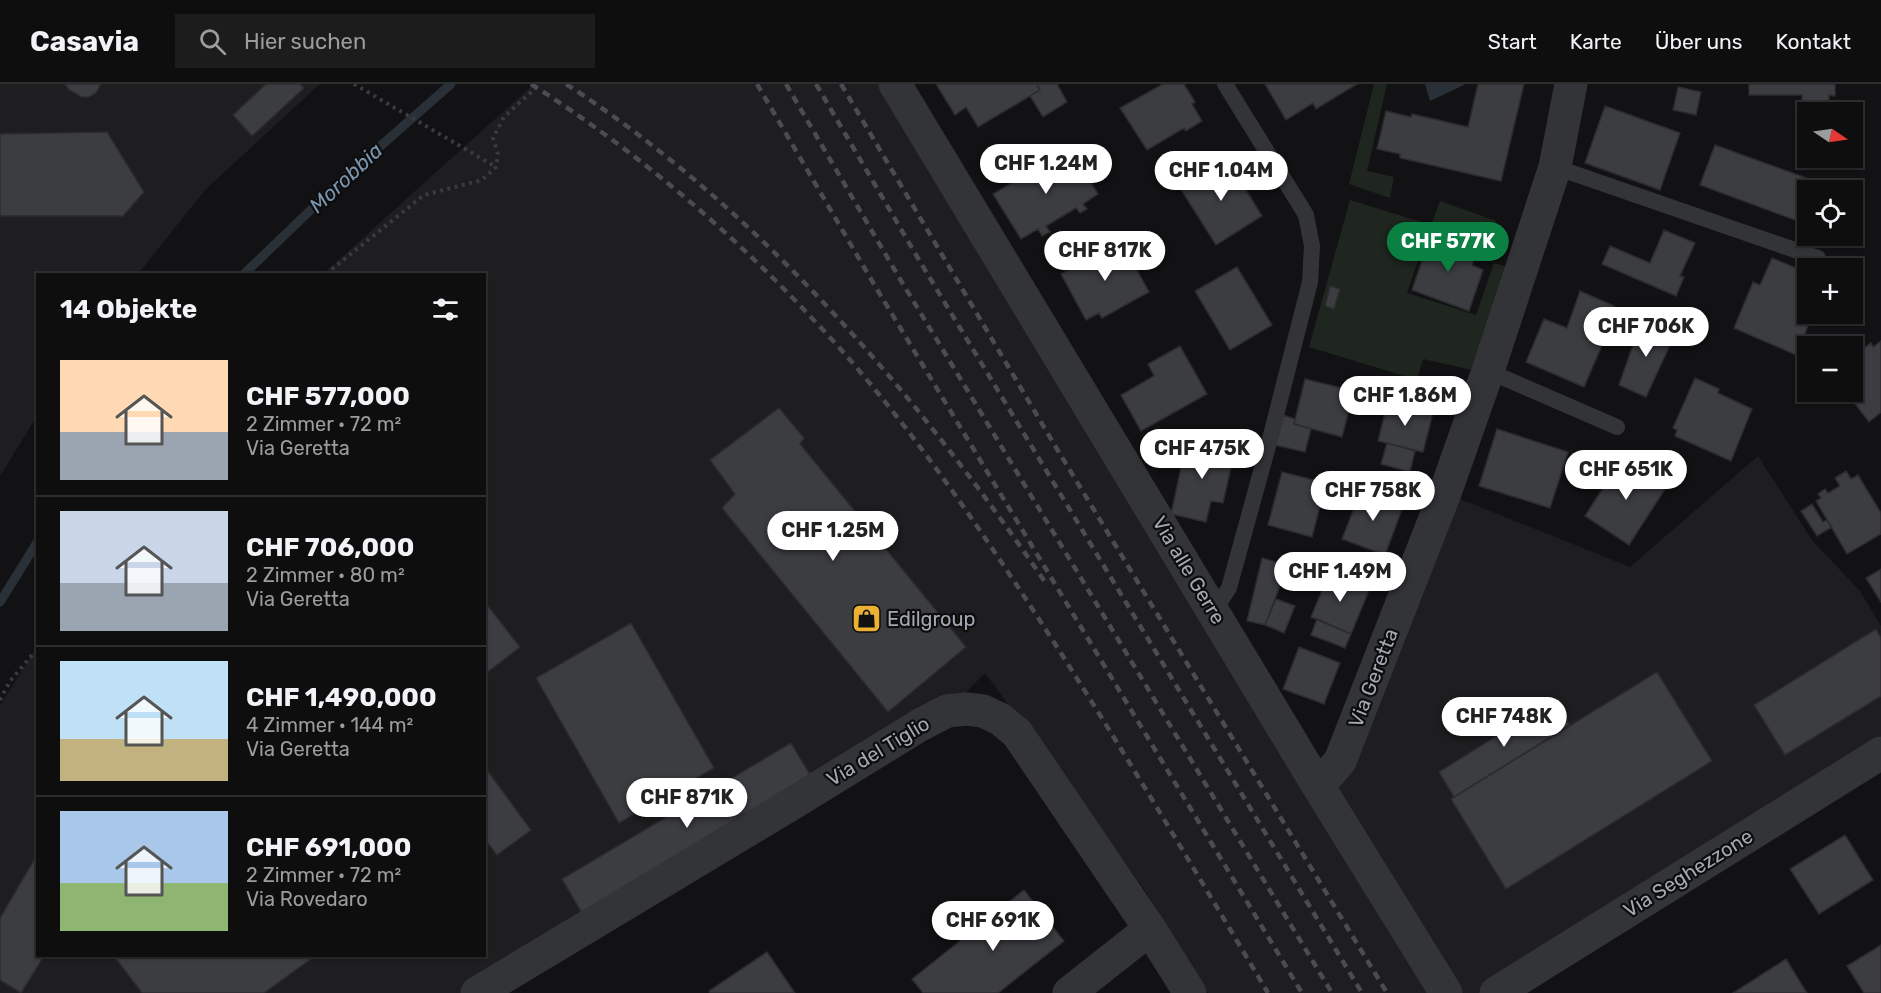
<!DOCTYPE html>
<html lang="de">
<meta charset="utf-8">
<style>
:root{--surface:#0e0e0f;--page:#1c1c1d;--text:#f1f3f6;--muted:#9b9c9e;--line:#2e2e2f;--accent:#0b8043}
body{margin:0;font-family:Rubik,sans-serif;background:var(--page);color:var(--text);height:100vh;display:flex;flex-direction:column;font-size:22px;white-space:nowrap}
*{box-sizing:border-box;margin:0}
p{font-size:20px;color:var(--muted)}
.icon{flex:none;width:33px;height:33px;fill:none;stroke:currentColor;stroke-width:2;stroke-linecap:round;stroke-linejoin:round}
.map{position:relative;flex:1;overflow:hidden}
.side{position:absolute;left:36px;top:189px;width:450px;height:684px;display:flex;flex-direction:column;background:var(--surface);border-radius:0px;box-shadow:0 2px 4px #0004,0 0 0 2px var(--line)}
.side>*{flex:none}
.needle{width:39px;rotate:103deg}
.tools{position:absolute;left:1797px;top:18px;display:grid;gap:12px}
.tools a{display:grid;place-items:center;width:66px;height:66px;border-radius:0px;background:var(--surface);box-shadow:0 2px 4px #0004,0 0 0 2px var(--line);font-size:30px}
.price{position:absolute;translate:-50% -51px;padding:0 14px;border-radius:21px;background:#fff;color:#222;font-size:20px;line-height:39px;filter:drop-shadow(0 2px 3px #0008)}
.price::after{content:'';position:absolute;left:50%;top:36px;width:18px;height:14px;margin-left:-9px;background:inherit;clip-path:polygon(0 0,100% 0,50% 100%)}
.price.selected{background:var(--accent);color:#fff}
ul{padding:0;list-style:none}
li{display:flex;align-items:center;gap:18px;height:150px;padding:0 24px}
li+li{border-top:2px solid var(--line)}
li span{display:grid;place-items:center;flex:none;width:168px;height:120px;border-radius:0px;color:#555}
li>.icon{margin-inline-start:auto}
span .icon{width:72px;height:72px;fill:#fffc;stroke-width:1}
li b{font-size:26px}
h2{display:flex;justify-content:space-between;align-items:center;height:72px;padding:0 24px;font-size:26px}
header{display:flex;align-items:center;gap:36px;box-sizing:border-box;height:84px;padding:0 30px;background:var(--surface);border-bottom:2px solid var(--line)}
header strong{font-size:28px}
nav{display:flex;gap:33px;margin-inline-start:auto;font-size:21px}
.search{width:420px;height:54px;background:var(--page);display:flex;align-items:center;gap:15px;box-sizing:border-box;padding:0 21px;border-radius:0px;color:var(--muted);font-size:22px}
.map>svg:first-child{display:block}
.built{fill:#1e1e20}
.green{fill:#1e261f}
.water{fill:#293037}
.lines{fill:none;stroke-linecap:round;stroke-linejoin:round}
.stream{stroke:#293037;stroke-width:9}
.building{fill:#3c3d41;stroke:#2c2c2f;stroke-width:1.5}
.path{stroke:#393b3f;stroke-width:4;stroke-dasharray:3 4.5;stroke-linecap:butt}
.lane{stroke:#333438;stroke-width:16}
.street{stroke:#333438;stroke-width:33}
.rail{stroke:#4a4c51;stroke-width:4.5;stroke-dasharray:8 6;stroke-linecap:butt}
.labels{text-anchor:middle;stroke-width:4.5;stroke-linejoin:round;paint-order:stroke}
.street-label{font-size:20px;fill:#a4a8b4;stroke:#0d0d0e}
.poi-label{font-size:20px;fill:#a4a8b4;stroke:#0d0d0e;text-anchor:start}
.water-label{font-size:21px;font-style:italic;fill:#7b95ae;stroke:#0d0d0e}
</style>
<header>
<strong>Casavia</strong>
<div class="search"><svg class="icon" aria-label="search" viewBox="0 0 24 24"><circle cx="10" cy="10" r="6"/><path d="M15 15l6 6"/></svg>Hier suchen</div>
<nav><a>Start</a><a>Karte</a><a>Über uns</a><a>Kontakt</a></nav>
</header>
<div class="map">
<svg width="1881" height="909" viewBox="0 0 1881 909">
<rect width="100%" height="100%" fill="#121214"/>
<path class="built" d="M 0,0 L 320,0 L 205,106 L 138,190 L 38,190 L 37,332 L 0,392 Z
M 534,0 L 895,0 L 1318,702 L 1445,409 L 1630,483 L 1758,372 L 1812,456 L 1860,507 L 1881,542 L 1881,669 L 1496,909 L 1208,909 L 1142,802 L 985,589 L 947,627 L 473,909 L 0,909 L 0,622 L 37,562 L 38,872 L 484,872 L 484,190 L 323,190 Z"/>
<path class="green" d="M 1374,0 L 1387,0 L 1367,87 L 1394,93 L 1390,114 L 1349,100 Z
M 1350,116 L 1431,141 L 1440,117 L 1496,137 L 1489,159 L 1428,147 L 1407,209 L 1476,231 L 1494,179 L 1511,184 L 1472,286 L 1423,275 L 1417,296 L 1309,263 Z"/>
<path class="water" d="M 1425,0 L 1464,0 L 1464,1 L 1430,17 Z"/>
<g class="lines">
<path class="stream" d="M 244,190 L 344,94 L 451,0
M 0,518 L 38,457"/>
</g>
<path class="building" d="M 65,0 L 101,0 L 96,9 L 89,13 L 82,13 L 69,6 Z
M 266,0 L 300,0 L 304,4 L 252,52 L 233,31 Z
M 936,0 L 1037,0 L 1040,6 L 978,43 L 966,23 L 955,31 Z
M 1037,0 L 1057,0 L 1067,18 L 1043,33 L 1030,12 L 1040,6 Z
M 1163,0 L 1184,0 L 1195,18 L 1192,20 L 1202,37 L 1186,47 L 1184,44 L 1147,66 L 1120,24 Z
M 1265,0 L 1357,0 L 1316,25 L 1313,19 L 1286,36 Z
M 1478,0 L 1524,0 L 1501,97 L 1400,74 L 1400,70 L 1377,65 L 1386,27 L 1411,33 L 1412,30 L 1468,43 Z
M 1749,0 L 1835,0 L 1835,12 L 1829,11 L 1829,27 L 1802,27 L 1802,11 L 1749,11 Z
M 1678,3 L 1701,8 L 1696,31 L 1673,26 Z
M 1605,22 L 1680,49 L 1660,106 L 1585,79 Z
M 107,48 L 144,108 L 123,132 L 0,132 L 0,50 Z
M 1715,61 L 1809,95 L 1795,136 L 1700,101 Z
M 1070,64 L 1098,110 L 1083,120 L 1087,125 L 1080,129 L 1076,124 L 1046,142 L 1050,148 L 1042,152 L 1038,145 L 1021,155 L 993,110 Z
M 1227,75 L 1262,132 L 1216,161 L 1180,104 Z
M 1664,146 L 1695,159 L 1680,192 L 1684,193 L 1676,212 L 1602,180 L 1610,162 L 1650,179 Z
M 1431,150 L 1477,166 L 1472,181 L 1483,186 L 1469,227 L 1412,206 Z
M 1121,157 L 1149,208 L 1102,234 L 1099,229 L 1086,236 L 1061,190 Z
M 1772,174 L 1808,189 L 1808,230 L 1813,230 L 1796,271 L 1734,244 L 1753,198 L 1760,201 Z
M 1237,183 L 1272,241 L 1230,266 L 1195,207 Z
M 1330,202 L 1340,205 L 1334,225 L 1325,222 Z
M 1580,207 L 1614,222 L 1603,259 L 1584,303 L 1526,278 L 1544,235 L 1567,244 Z
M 1642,235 L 1675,250 L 1646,313 L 1619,301 Z
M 1881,257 L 1881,328 L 1869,338 L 1846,308 L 1852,308 L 1852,284 L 1857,281 L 1852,273 L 1871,259 L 1873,263 Z
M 1180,262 L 1207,310 L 1141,347 L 1121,311 L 1154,292 L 1148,280 Z
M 1695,294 L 1719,305 L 1718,309 L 1752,325 L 1731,377 L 1675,352 L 1677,346 L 1673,344 Z
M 1305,295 L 1354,307 L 1342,353 L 1294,340 Z
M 1388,317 L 1433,329 L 1423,368 L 1378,357 Z
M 779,324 L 804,354 L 800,360 L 966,563 L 888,628 L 722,424 L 735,410 L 710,376 Z
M 1283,331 L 1295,335 L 1294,340 L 1311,345 L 1305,368 L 1275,361 Z
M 1497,345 L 1568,368 L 1550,424 L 1479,402 Z
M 1187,356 L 1235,366 L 1223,419 L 1211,417 L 1206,438 L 1171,430 Z
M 1387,359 L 1415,367 L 1410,388 L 1381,380 Z
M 1623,373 L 1667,402 L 1629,461 L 1585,432 Z
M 1846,387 L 1851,395 L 1858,391 L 1881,429 L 1881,450 L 1847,470 L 1816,417 L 1821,414 L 1818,410 L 1825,405 L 1828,409 L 1840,402 L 1835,394 Z
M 1282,388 L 1326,399 L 1312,453 L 1268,441 Z
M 1362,404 L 1404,420 L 1385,471 L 1342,455 Z
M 1812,420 L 1823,438 L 1827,436 L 1832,443 L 1817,452 L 1801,427 Z
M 1262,474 L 1288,481 L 1265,541 L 1247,537 Z
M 1881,485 L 1881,518 L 1866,494 Z
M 1330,487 L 1370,504 L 1351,550 L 1311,533 Z
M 1276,515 L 1295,522 L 1284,549 L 1265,541 Z
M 484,517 L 520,563 L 484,591 Z
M 1317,535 L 1351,550 L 1345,564 L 1311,551 Z
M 631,539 L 714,684 L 619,739 L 536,594 Z
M 1876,545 L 1881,554 L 1881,612 L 1785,671 L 1754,621 Z
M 1299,563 L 1340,579 L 1324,620 L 1283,605 Z
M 1657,588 L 1712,677 L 1506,805 L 1451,715 Z
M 1554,616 L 1570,641 L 1454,713 L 1439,688 Z
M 791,659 L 812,694 L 583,831 L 562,795 Z
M 484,682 L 531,746 L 497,771 L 484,754 Z
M 1845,751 L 1873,796 L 1819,830 L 1790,785 Z
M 38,769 L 38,872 L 44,872 L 21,909 L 0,896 L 0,834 Z
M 1024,806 L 1064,857 L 998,909 L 923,909 L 912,895 Z
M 1881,861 L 1881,909 L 1864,909 L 1847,882 Z
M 767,868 L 795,909 L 710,909 L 709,907 Z
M 114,872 L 315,872 L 264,909 L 142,909 Z
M 1786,875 L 1807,909 L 1733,909 Z"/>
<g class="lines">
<path class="path" d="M 354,0 L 496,83
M 326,190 L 424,111 L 482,96 L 496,83 L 498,70 L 493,54 L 504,33 L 540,0
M 0,616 L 10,597 L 38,564"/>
<path class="lane" d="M 1555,83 L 1818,174
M 1488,287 L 1617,343
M 1214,527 L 1229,504 L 1270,355 L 1310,198 L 1312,162 L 1306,131 L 1225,0"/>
<path class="street" d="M 895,0 L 1318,702 L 1446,909
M 1318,702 L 1340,677 L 1445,409 L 1488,287 L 1555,83 L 1571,0
M 477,909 L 793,719 L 920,641 L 947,627 L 966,625 L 983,627 L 1000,635 L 1017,649 L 1150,845 L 1190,909
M 1069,909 L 1150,845
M 1496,909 L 1881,669"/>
<path class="rail" d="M 531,0 C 633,65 726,143 809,231 C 901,327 976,438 1048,549 C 1124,667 1196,788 1268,909
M 566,0 C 759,125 916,309 1045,498
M 757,0 L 875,202 L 1302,909
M 786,0 L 897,190 L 1332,909
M 816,0 L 919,176 L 1362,909
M 841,0 L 1054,360 L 1387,909"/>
</g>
<defs>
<symbol id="shop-square" viewBox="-11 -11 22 22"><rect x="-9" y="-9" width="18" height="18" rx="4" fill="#ecb132" stroke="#0d0d0e"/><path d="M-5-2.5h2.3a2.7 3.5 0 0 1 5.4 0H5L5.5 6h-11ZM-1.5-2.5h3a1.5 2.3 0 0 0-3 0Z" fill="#111"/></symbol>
</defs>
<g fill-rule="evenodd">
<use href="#shop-square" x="850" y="518" width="33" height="33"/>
</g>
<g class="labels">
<g class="street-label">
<text transform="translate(1189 486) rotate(59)" y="7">Via alle Gerre</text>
<text transform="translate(1373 594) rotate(-69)" y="7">Via Geretta</text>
<text transform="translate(878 667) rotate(-31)" y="7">Via del Tiglio</text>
<text transform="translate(1688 789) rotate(-32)" y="7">Via Seghezzone</text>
</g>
<g class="poi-label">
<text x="887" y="542">Edilgroup</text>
</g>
<g class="water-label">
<text transform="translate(346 94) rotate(-43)" y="7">Morobbia</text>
</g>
</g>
</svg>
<div class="tools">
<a><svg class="needle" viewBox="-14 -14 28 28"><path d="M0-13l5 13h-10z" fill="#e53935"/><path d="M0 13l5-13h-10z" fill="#9b9c9e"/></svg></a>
<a><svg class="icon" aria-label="locate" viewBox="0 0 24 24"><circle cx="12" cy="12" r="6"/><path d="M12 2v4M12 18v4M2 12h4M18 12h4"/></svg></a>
<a>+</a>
<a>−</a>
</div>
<b class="price" style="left:1046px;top:111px">CHF 1.24M</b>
<b class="price" style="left:1221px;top:118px">CHF 1.04M</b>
<b class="price selected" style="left:1448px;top:189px">CHF 577K</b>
<b class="price" style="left:1105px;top:198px">CHF 817K</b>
<b class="price" style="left:1646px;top:274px">CHF 706K</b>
<b class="price" style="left:1405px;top:343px">CHF 1.86M</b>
<b class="price" style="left:1202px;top:396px">CHF 475K</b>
<b class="price" style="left:1626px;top:417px">CHF 651K</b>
<b class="price" style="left:1373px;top:438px">CHF 758K</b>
<b class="price" style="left:833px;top:478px">CHF 1.25M</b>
<b class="price" style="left:1340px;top:519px">CHF 1.49M</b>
<b class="price" style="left:1504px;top:664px">CHF 748K</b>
<b class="price" style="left:687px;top:745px">CHF 871K</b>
<b class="price" style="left:993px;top:868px">CHF 691K</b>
<section class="side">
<h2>14 Objekte<svg class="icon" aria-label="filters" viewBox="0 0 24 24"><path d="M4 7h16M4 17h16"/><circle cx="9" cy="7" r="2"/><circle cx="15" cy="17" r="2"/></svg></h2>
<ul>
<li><span style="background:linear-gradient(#ffd9b3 60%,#9aa5b1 0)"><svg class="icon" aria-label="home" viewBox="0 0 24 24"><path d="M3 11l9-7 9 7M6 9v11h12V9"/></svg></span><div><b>CHF 577,000</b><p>2 Zimmer · 72 m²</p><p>Via Geretta</p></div></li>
<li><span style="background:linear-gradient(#c9d6e8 60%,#9aa5b1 0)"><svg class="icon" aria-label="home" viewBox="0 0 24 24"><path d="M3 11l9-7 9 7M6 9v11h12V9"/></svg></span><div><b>CHF 706,000</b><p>2 Zimmer · 80 m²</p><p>Via Geretta</p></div></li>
<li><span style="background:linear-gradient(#bfe0f5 65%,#c2b280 0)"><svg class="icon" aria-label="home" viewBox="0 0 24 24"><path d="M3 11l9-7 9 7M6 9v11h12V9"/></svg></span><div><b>CHF 1,490,000</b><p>4 Zimmer · 144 m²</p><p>Via Geretta</p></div></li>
<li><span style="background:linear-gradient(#a9c7e8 60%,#8fb573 0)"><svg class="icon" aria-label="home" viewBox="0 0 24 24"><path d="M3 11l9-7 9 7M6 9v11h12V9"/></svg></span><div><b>CHF 691,000</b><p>2 Zimmer · 72 m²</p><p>Via Rovedaro</p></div></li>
</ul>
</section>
</div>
